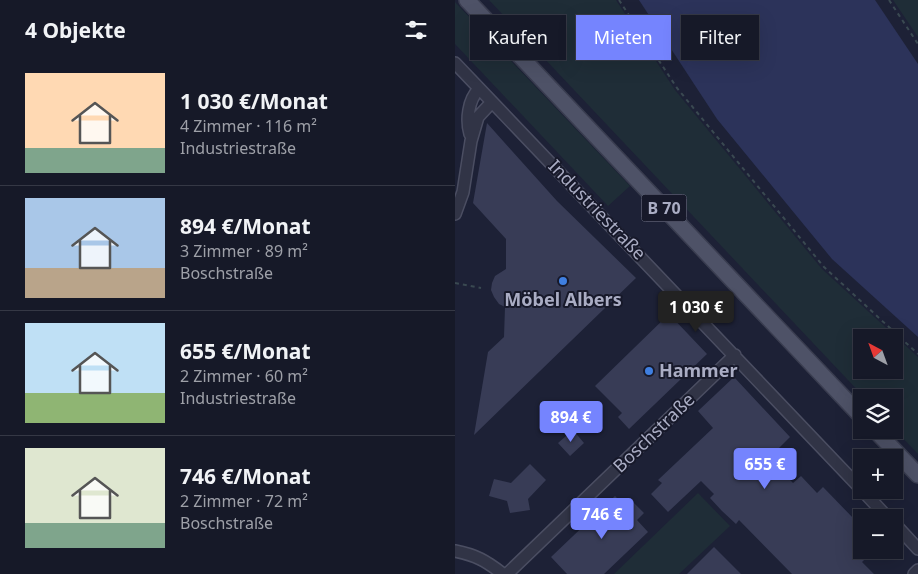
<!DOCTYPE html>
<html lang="de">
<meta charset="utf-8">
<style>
:root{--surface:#161928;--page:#1f2230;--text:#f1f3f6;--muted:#9ea0a8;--line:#353845;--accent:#7584fe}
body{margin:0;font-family:"Noto Sans",sans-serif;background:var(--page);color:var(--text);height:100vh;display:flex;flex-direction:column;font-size:19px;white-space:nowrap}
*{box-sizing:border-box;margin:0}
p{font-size:16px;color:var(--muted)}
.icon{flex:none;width:28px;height:28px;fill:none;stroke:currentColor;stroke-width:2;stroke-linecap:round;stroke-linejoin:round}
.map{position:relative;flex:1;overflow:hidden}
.drawer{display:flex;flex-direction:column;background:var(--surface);width:455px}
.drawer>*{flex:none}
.hud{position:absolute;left:15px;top:15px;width:372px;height:45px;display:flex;gap:10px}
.needle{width:32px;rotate:319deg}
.tools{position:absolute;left:398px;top:329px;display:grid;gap:10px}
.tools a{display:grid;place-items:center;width:50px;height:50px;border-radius:0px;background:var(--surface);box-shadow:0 5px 20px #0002,0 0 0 1px var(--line);font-size:25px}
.price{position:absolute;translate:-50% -42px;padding:0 11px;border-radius:5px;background:var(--accent);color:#fff;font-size:16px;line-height:32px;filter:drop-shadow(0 1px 2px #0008)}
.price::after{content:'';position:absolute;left:50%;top:30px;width:15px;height:11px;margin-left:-8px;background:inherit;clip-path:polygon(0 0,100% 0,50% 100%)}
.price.on{background:#222;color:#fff}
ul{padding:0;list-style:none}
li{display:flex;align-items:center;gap:15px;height:125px;padding:0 25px}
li+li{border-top:1px solid var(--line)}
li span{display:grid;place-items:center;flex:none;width:140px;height:100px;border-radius:0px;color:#555}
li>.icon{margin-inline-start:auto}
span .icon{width:60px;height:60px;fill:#fffc;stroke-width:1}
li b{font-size:21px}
h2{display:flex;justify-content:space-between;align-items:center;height:60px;padding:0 25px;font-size:21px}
.pill{padding:0 18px;border-radius:0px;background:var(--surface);box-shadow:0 5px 20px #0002,0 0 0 1px var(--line);font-size:18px;line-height:45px}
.pill.on{background:var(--accent);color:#fff}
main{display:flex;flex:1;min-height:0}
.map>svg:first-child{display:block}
.green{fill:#1f2d37;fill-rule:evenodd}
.water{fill:#2c335a}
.building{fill:#383c56}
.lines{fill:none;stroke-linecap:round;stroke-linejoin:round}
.minor-casing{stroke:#4b4e62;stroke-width:14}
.major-casing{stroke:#3a3d50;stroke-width:18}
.path{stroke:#3a4951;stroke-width:2;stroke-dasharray:4 4;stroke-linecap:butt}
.minor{stroke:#313446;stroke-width:11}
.major{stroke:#4e5267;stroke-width:15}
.shop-dot{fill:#3f7fe0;stroke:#17192a;stroke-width:2}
.labels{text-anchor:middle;stroke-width:4;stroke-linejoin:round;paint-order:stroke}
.shield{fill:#17192a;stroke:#7e8196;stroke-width:1}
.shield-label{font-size:16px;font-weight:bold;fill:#aaadc4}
.street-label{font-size:18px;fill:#aaadc4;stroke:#17192a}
.poi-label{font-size:18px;font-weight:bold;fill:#aaadc4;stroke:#17192a}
</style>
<main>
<section class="drawer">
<h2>4 Objekte<svg class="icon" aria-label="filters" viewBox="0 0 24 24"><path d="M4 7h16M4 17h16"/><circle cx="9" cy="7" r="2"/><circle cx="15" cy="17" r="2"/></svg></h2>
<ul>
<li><span style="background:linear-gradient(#ffd9b3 75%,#7fa58c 0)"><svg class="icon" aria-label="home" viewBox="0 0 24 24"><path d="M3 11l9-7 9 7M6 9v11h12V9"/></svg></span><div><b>1 030 €/Monat</b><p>4 Zimmer · 116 m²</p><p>Industriestraße</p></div></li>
<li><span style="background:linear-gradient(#a9c7e8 70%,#b9a48a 0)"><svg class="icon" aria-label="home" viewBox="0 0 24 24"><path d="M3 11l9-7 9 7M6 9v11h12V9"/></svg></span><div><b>894 €/Monat</b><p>3 Zimmer · 89 m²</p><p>Boschstraße</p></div></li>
<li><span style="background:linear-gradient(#bfe0f5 70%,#8fb573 0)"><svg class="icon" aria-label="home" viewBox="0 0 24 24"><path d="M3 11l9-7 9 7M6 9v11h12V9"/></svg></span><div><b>655 €/Monat</b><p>2 Zimmer · 60 m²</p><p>Industriestraße</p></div></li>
<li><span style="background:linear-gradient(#dfe7d0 75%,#7fa58c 0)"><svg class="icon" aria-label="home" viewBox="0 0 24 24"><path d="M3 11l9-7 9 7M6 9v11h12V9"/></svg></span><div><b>746 €/Monat</b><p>2 Zimmer · 72 m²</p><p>Boschstraße</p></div></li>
</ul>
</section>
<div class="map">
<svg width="463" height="574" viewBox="0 0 463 574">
<rect width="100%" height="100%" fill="#1d2136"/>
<path class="green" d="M 34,0 L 161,0 L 220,90 L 367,269 L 463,357 L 463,454 L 439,429 L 439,398 L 409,397 ZM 406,338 L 439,338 L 439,370 L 406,370 Z
M 438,0 L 463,0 L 463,37 Z
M 0,2 L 175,186 L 153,206 L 0,44 Z
M 243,493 L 275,526 L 224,574 L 159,574 Z"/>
<path class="water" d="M 184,0 L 420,0 L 463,64 L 463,337 L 377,259 L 262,119 Z"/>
<path class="building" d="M 32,123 L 102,201 L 181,278 L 19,435 L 33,352 L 49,337 L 50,307 L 44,304 L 39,297 L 36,290 L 37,283 L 40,276 L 51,269 L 51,239 L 18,203 Z
M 214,314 L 252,354 L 174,429 L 163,417 L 167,413 L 140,386 Z
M 279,377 L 335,437 L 314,458 L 338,483 L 346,476 L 362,493 L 368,487 L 400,520 L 406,514 L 406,550 L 419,550 L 407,562 L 419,574 L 337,574 L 284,520 L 281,524 L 267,511 L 255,498 L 259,494 L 246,481 L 213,512 L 196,494 L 207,483 L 203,480 L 258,428 L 243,411 Z
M 118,430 L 129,443 L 115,456 L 103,443 Z
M 75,464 L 91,480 L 73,499 L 75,510 L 55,513 L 52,501 L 34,496 L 39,479 L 56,483 Z
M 160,496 L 171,507 L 177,501 L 189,513 L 182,520 L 193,532 L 149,574 L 112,574 L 96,557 Z
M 259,547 L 286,574 L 232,574 Z"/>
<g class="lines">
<defs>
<path id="minor" d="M 0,63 L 406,489
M 15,134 C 11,120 13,100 24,89
M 0,214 L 8,192 L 16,141 L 23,117 L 37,102
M 407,490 L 433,518
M 439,523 L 463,549
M 0,551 C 21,555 31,561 48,574
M 52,574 L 280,355
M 459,574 L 463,570"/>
<path id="major" d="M 12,0 L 406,416
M 420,430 L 463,475"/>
</defs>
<use href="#minor" class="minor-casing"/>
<use href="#major" class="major-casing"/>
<path class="path" d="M 164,0 L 222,88 L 369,267 L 463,354
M 434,0 L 463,44
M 0,283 L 26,288"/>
<use href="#minor" class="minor"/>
<use href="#major" class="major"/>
</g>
<g class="shop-dot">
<circle cx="108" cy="281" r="5"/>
<circle cx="194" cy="371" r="5"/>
</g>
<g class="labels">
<rect class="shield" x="186.5" y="194.5" width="45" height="27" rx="4"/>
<g class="shield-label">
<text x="209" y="214">B 70</text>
</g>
<g class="street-label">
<text transform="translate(142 210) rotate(46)" y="6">Industriestraße</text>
<text transform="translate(199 433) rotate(-44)" y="6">Boschstraße</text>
</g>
<g class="poi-label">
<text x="108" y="306">Möbel Albers</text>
<text x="204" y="377" text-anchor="start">Hammer</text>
</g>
</g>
</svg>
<div class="tools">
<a><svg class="needle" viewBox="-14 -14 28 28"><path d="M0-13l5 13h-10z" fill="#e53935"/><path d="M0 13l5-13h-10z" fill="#9ea0a8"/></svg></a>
<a><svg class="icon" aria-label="layers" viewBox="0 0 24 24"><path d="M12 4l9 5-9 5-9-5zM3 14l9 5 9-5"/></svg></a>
<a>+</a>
<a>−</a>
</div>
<b class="price on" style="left:241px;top:333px">1 030 €</b>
<b class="price" style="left:116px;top:443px">894 €</b>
<b class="price" style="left:310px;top:490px">655 €</b>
<b class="price" style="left:147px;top:540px">746 €</b>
<div class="hud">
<a class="pill">Kaufen</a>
<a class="pill on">Mieten</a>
<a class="pill">Filter</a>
</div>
</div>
</main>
